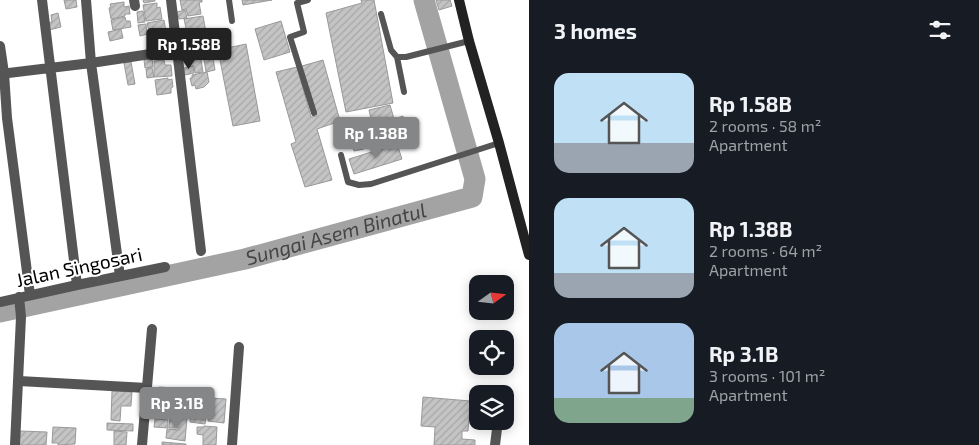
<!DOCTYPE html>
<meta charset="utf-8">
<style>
:root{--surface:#171b24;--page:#20242c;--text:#f1f3f6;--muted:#9ea1a6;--accent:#858687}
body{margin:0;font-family:"Exo 2",sans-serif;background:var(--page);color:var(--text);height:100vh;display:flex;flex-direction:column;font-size:19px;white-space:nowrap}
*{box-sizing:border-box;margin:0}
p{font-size:16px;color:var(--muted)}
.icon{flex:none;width:28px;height:28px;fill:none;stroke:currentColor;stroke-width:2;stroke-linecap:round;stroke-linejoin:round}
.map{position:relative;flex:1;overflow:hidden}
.panel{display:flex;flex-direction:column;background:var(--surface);width:450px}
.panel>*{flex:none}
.needle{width:32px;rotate:75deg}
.tools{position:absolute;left:469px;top:275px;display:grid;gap:10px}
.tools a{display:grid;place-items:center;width:45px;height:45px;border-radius:10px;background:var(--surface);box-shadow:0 2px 12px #0003;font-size:25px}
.price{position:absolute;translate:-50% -42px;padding:0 11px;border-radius:5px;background:var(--accent);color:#fff;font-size:16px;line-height:32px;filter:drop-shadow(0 1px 2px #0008)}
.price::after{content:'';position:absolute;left:50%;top:30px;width:15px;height:11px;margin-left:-8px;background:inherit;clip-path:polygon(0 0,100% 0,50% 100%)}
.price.current{background:#222;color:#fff}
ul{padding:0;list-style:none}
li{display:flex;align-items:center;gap:15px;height:125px;padding:0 25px}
li span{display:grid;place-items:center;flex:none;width:140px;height:100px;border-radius:15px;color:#555}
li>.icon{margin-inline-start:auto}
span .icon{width:60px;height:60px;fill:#fffc;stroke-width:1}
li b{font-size:21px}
h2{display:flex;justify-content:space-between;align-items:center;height:60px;padding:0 25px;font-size:21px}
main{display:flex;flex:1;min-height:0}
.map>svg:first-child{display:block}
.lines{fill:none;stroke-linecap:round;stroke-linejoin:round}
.river{stroke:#a3a3a3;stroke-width:21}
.building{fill:url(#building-hatch);stroke:#999}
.lane{stroke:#555;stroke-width:6}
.street{stroke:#555;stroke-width:10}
.secondary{stroke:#222;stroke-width:10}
.labels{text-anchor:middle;stroke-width:4;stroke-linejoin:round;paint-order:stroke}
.street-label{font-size:19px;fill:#000;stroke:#fff}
.water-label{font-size:20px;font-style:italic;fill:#444;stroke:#fff}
</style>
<main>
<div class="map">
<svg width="529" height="445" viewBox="0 0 529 445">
<defs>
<pattern id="building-hatch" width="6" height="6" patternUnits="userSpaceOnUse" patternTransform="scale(1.25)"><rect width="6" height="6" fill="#c4c4c4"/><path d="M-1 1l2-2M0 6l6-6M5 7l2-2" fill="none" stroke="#a7a7a7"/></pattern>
</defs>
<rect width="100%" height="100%" fill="#fff"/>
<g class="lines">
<path class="river" id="s1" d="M 0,312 L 245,259 L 472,197 L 475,179 L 424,0"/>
</g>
<path class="building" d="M 64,0 L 76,0 L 77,7 L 66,9 Z
M 143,0 L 155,0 L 155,1 L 144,3 Z
M 180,0 L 202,0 L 202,2 L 199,2 L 201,14 L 188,16 L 186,9 L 182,10 Z
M 242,0 L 272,0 L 243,5 Z
M 361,0 L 374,0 L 393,103 L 346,112 L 326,13 L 362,3 Z
M 436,0 L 450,0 L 452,6 L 439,10 Z
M 124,2 L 124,7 L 129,6 L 130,14 L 125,14 L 125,16 L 111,19 L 109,8 L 111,7 L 110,4 Z
M 157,3 L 157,8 L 160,7 L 162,19 L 146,21 L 143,5 Z
M 185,10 L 187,18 L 179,19 L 177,12 Z
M 143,11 L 145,22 L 138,23 L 137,12 Z
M 58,13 L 61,27 L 49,30 L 47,23 L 52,22 L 51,15 Z
M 203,16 L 207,38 L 189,42 L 184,19 Z
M 125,17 L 126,21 L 130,21 L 131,27 L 113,30 L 111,20 Z
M 164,20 L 166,32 L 162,33 L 163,38 L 151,40 L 147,23 Z
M 281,21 L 290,52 L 264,60 L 255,29 Z
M 146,24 L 147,34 L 140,36 L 138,25 Z
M 121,29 L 123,38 L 110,41 L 108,32 Z
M 246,44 L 260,121 L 233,126 L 218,50 Z
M 212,52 L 215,70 L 206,72 L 203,53 Z
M 200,54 L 203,72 L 195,73 L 194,66 L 188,67 L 186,56 Z
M 152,59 L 153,67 L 145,68 L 144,60 Z
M 164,60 L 165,65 L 171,65 L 172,76 L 154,77 L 154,61 Z
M 323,60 L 340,121 L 317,129 L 332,180 L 305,187 L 291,144 L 296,142 L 276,72 L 297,67 L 311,117 L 317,116 L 302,66 Z
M 131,62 L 135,84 L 128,85 L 124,63 Z
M 193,66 L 194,73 L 185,75 L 184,68 Z
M 152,68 L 154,77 L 147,78 L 146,69 Z
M 207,72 L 209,82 L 204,87 L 196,89 L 195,85 L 192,86 L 190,78 L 192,78 L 192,75 Z
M 168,78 L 168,80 L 172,79 L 173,87 L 171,88 L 171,93 L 157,95 L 155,80 Z
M 390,105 L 394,119 L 403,116 L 406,128 L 397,130 L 399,141 L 377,146 L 369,110 Z
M 356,118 L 364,149 L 354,151 L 346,120 Z
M 397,144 L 402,159 L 354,174 L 349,159 Z
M 159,387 L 188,389 L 187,399 L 158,396 Z
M 112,391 L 132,392 L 131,406 L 121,406 L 120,421 L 111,420 Z
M 192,394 L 208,396 L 205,424 L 190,422 Z
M 423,397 L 470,401 L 468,431 L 462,431 L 462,439 L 475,440 L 475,445 L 434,445 L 435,427 L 421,426 Z
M 210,398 L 226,399 L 224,423 L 208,421 Z
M 170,417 L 187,418 L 185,441 L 166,438 L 167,429 L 179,430 L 179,428 L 169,428 Z
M 155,419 L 168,420 L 168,428 L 154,427 Z
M 107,423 L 133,424 L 133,431 L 107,430 Z
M 204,426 L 217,427 L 216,445 L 203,445 L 203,435 L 197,434 L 197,427 L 204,427 Z
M 53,427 L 76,428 L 75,444 L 58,445 L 58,443 L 52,443 Z
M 20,431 L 47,432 L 46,445 L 19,445 Z
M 114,431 L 127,432 L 126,445 L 114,445 Z
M 162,442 L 186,444 L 186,445 L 162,445 Z"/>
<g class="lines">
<path class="lane" d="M 229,0 L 232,21
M 308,0 L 297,3 L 304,32 L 290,37 L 314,113
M 381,14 L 391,50 L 397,57 L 406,57 L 469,41
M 397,57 L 404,92
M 341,155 L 348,182 L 359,185 L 371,184 L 499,143"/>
<path class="street" d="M 42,0 L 77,285
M 86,0 L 91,63 L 120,276
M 134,0 L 135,6
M 171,0 L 201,251
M 0,46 L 4,73 L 7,118 L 30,295
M 0,74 L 91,63 L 177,50
M 0,302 L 77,285 L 165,267
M 19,381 L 147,388
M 15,445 L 21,317 L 19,297
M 142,445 L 152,329
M 232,445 L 239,347
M 495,445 L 498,421"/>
<path class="secondary" d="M 459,0 L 469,41 L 499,143 L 529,255"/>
</g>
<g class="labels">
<g class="street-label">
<text transform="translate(79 267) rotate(-12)" y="7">Jalan Singosari</text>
</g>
<g class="water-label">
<text dy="7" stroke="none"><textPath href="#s1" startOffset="345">Sungai Asem Binatul</textPath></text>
</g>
</g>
</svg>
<div class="tools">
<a><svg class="needle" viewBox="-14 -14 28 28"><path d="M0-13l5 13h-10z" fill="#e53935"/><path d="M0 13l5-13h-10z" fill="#9ea1a6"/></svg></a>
<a><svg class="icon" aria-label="locate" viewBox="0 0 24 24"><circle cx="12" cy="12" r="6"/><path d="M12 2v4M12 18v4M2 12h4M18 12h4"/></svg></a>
<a><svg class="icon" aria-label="layers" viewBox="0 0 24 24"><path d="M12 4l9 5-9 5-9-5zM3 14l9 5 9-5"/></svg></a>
</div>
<b class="price current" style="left:189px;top:70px">Rp 1.58B</b>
<b class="price" style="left:376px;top:159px">Rp 1.38B</b>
<b class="price" style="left:177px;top:429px">Rp 3.1B</b>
</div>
<section class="panel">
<h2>3 homes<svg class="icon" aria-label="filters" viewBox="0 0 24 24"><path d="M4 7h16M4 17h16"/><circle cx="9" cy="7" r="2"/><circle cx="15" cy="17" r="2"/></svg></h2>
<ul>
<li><span style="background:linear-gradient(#bfe0f5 70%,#9aa5b1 0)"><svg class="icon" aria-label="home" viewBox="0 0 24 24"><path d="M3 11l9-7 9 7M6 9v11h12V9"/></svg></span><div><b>Rp 1.58B</b><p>2 rooms · 58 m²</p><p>Apartment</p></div></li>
<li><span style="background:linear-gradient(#bfe0f5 75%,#9aa5b1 0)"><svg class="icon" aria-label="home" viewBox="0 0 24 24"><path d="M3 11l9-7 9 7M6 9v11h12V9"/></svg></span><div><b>Rp 1.38B</b><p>2 rooms · 64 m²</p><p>Apartment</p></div></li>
<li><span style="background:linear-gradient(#a9c7e8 75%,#7fa58c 0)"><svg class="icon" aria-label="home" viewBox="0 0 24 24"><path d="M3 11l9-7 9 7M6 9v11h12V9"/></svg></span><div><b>Rp 3.1B</b><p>3 rooms · 101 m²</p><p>Apartment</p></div></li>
</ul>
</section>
</main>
